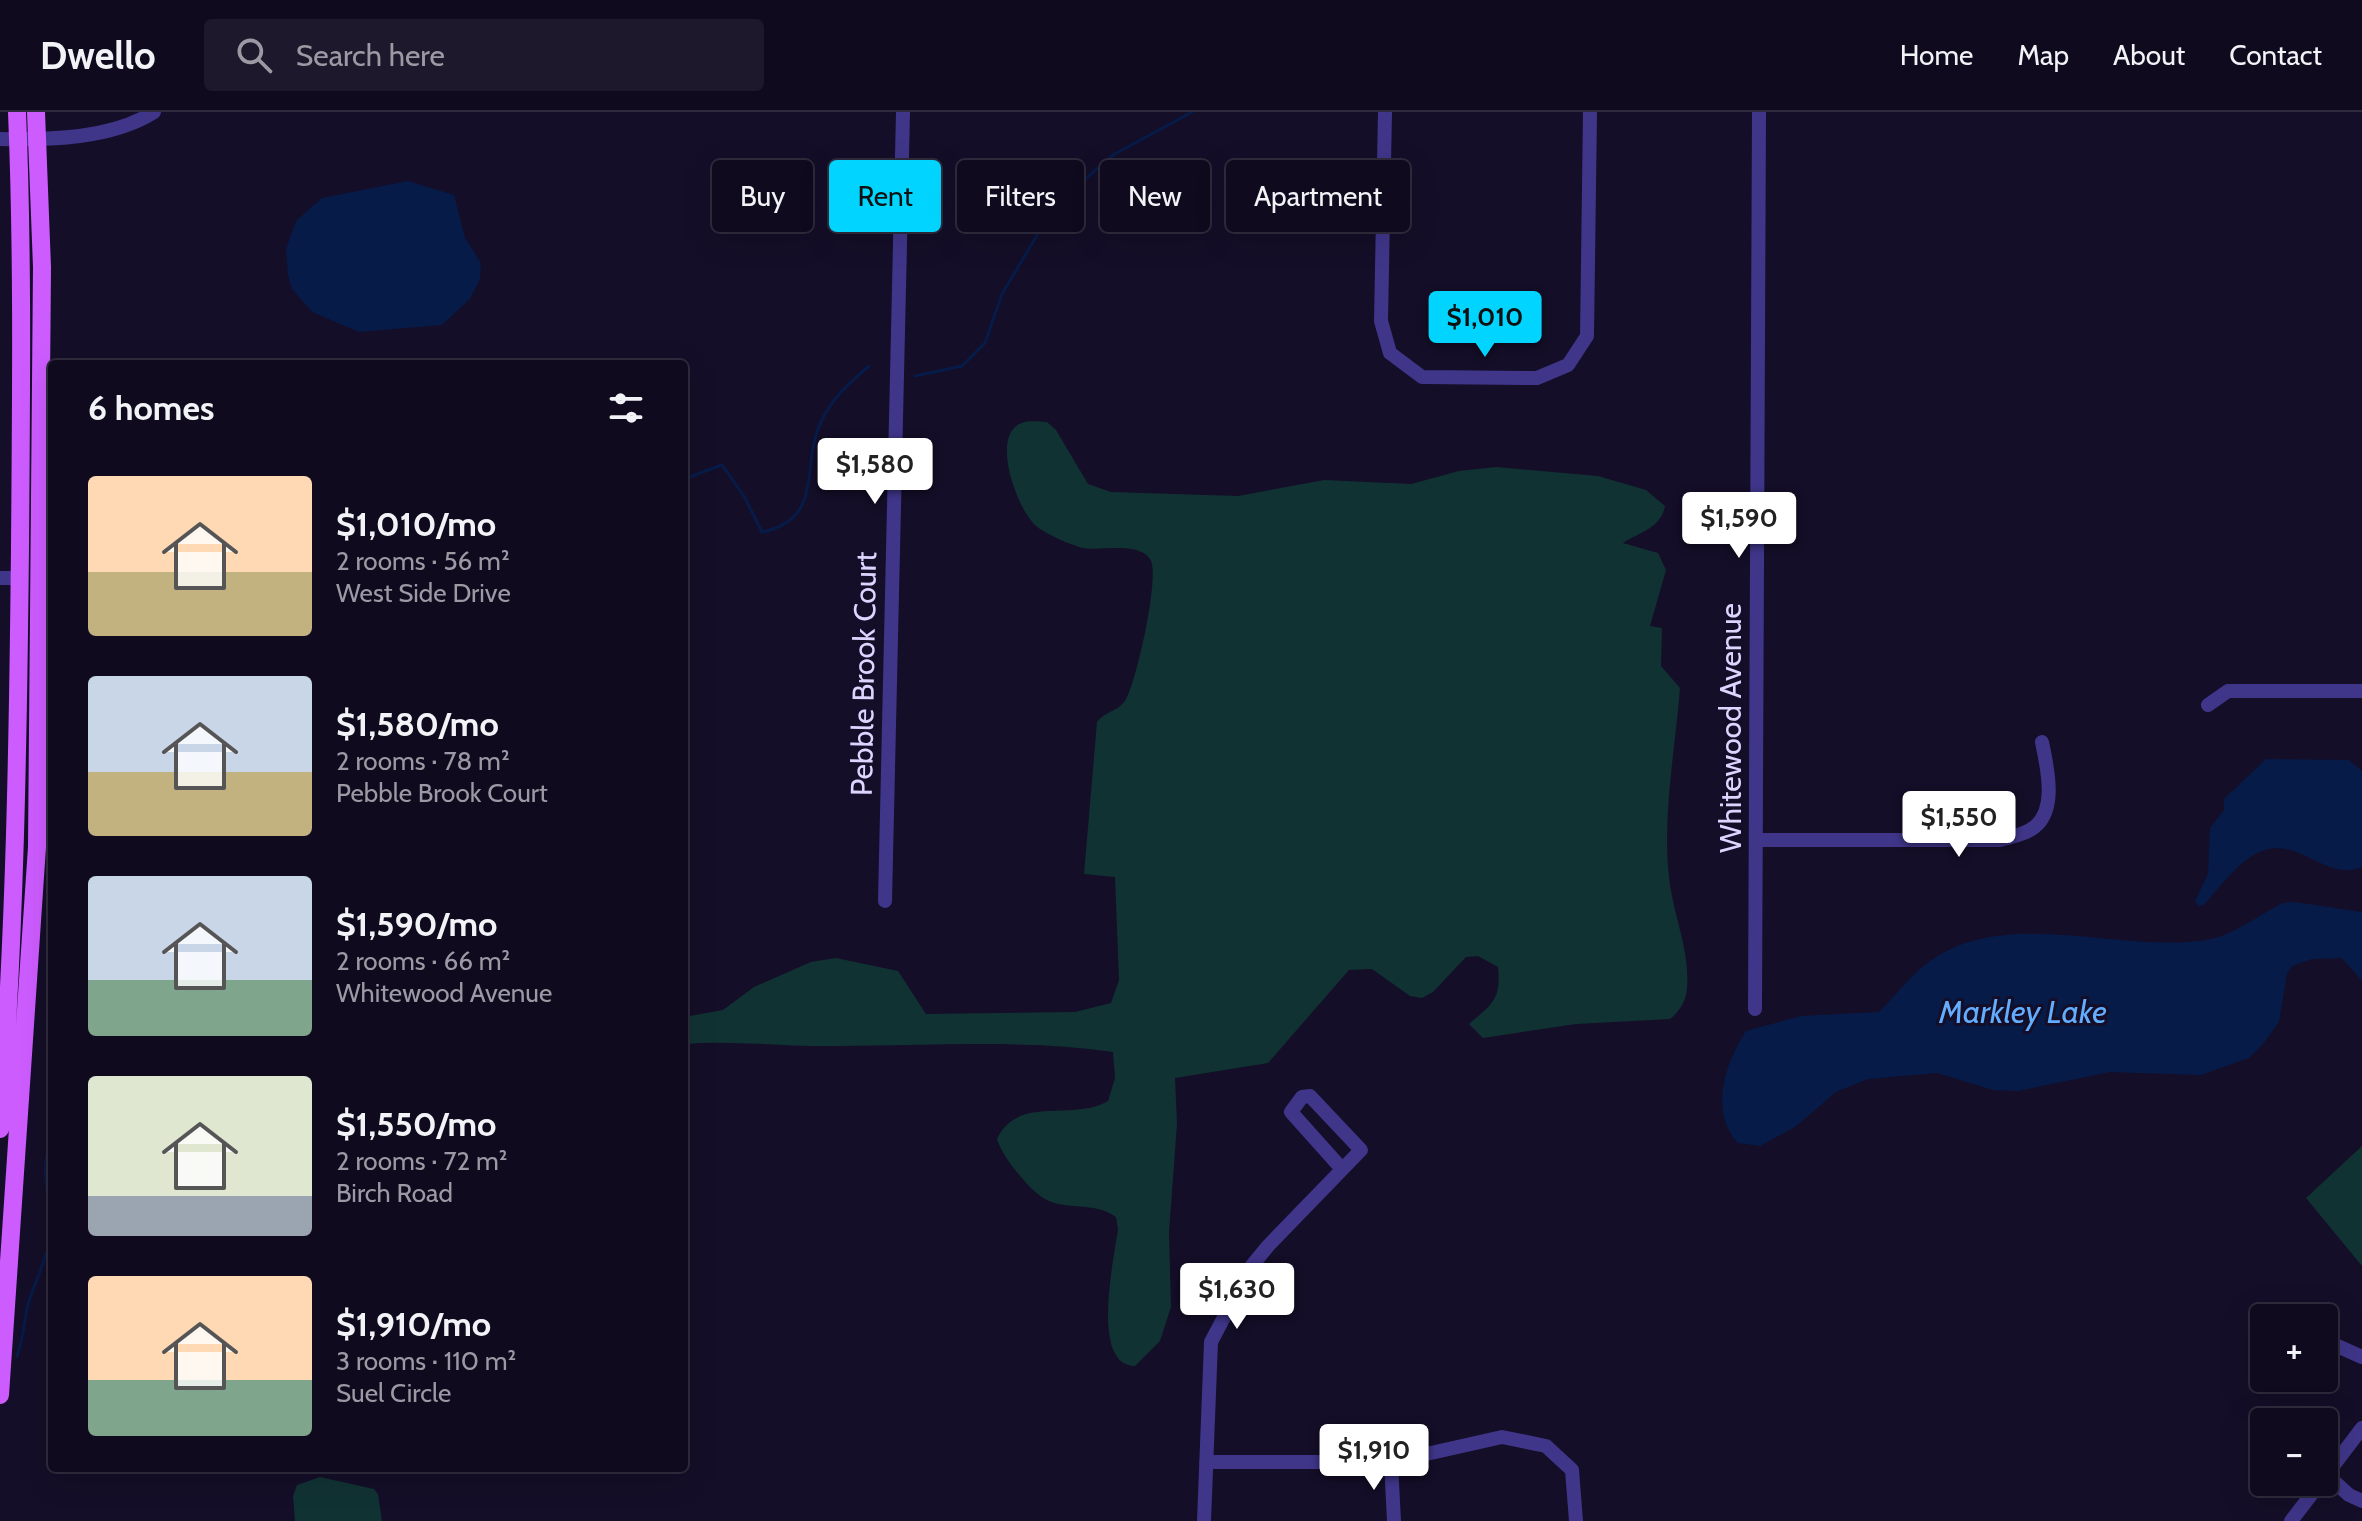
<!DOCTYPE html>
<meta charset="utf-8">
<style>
:root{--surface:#0f0a1e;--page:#1d182b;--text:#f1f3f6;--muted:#9b9aa4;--line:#2f2b3c;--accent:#01d5ff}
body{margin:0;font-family:Cabin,sans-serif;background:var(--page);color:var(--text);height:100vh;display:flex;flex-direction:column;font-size:30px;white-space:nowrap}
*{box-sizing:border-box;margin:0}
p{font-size:26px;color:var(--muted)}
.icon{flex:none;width:44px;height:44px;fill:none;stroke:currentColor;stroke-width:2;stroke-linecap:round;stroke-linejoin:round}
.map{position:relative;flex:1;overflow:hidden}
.sheet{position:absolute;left:48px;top:248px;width:640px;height:1112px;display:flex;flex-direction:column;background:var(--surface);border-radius:8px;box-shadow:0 8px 32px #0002,0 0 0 2px var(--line)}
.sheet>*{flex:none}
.hud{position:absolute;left:712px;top:48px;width:760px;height:72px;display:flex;gap:16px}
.tools{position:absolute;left:2250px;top:1192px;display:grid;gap:16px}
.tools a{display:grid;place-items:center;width:88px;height:88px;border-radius:8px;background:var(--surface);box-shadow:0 8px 32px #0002,0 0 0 2px var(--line);font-size:40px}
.price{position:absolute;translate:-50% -68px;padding:0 18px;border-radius:8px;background:#fff;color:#222;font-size:26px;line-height:52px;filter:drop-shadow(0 2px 4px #0008)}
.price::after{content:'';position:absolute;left:50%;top:48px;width:24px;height:18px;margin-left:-12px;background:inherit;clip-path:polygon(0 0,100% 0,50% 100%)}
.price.current{background:var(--accent);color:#111}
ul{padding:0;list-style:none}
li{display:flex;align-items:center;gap:24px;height:200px;padding:0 40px}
li span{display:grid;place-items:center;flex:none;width:224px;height:160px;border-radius:8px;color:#555}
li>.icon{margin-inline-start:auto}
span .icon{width:96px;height:96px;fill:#fffc;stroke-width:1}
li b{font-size:34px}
h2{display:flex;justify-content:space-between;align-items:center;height:96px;padding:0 40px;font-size:34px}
.pill{padding:0 28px;border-radius:8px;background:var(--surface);box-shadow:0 8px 32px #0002,0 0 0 2px var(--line);font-size:28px;line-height:72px}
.pill.current{background:var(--accent);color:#111}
header{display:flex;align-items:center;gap:48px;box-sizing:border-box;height:112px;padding:0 40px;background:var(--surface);border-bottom:2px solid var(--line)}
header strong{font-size:38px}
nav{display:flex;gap:44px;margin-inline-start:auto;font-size:28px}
.search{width:560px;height:72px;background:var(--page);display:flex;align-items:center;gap:20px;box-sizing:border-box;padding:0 28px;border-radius:8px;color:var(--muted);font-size:30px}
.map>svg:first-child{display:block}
.green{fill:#113233}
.water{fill:#071b48}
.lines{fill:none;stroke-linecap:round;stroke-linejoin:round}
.stream{stroke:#071b48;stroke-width:3}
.minor{stroke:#3f368a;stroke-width:14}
.major{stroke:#cd5cff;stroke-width:18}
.labels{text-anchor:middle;stroke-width:6;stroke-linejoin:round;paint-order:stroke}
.street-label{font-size:30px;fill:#ddd5ff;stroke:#140e28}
.water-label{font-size:32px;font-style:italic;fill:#63adff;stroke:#140e28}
</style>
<header>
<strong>Dwello</strong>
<div class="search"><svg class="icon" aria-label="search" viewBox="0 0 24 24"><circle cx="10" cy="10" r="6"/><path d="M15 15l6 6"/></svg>Search here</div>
<nav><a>Home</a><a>Map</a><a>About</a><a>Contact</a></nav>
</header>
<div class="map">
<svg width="2362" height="1409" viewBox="0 0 2362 1409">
<rect width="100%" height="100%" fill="#140e28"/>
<path class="green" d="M 1047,310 L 1056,318 L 1088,372 L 1111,380 L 1238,384 L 1324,368 L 1411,372 L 1459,359 L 1496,355 L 1598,364 L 1646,378 L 1665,394 C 1661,416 1640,420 1623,431 L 1658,441 L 1666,458 L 1650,514 L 1662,516 L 1661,554 L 1680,576 C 1675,640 1661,710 1670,773 C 1675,807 1690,841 1687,876 C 1686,889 1680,899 1670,907 L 1576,912 L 1483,926 L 1469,912 C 1493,891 1501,888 1498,855 L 1478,844 L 1466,845 L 1433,880 L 1422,886 L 1410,884 L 1372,857 L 1349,858 L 1268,951 L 1175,966 L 1177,1012 L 1169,1120 L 1171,1195 L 1160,1229 L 1135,1254 C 1090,1254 1114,1147 1118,1117 L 1116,1105 C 1096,1090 1071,1098 1049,1089 C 1032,1083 1001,1043 997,1027 C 1018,982 1073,1010 1108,989 L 1115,966 L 1113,940 C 1023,927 928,934 837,934 C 786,935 735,928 684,932 L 684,905 L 723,898 L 754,875 L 811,850 L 836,846 L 898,859 L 926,902 L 1075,900 L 1111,891 L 1119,868 L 1115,765 L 1084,762 L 1097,610 C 1105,599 1117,600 1125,589 C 1136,573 1161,461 1150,447 C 1136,428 1098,441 1079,435 C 1067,431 1051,424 1040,417 C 1019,405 988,322 1022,311 C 1029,308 1040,310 1047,310 Z
M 2362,1034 L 2362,1154 L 2306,1086 Z
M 320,1365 L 374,1377 L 378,1382 L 382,1409 L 295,1409 L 293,1384 L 297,1373 Z"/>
<path class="water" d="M 408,69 L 454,83 L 465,126 L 481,151 L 480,167 L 470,187 L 442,213 L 359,220 L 312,200 L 292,177 L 288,163 L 286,137 L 296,109 L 322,86 Z
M 2266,647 L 2349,648 L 2362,659 L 2362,755 C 2324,771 2298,721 2257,741 C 2236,752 2220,775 2204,793 L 2198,794 L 2195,789 L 2208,762 L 2210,716 L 2224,698 L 2224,687 Z
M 2295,790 L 2362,800 L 2362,869 L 2342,846 L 2312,847 L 2292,854 L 2287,862 L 2279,910 L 2263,932 L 2249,946 L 2201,963 L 2110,960 L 2018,979 L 1993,978 L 1937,961 L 1868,967 L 1836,980 L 1795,1015 L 1760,1034 L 1738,1031 C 1709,1000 1725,951 1746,919 L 1801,904 L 1879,900 C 1895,884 1909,865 1926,852 C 2003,792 2118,842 2206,828 C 2231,825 2260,802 2283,791 Z"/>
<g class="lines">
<path class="stream" d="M 915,264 L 962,254 L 985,231 L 1002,182 L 1055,93 L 1113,43 L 1192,0
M 684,367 L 722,353 L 744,384 L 762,420 C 825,407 800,354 821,310 C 832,286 849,271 869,254
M 17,1244 C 24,1225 24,1206 29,1189 C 38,1162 51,1139 51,1110 C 50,1082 38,1057 52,1030"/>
<path class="minor" d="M 1385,0 L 1381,209 L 1390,241 L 1422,265 L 1537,266 L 1568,253 L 1587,224 L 1590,0
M 0,27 C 50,28 111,27 154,0
M 0,466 L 19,466
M 2208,593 L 2228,579 L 2362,579
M 1757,728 L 2000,728 C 2010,725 2022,723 2030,718 C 2059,702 2047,655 2042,630
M 885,789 L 903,0
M 1755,897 L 1759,0
M 2324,1228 L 2362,1245
M 1206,1350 L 1391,1350 L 1502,1325 L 1546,1334 L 1572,1358 L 1576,1409
M 1391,1350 L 1394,1409
M 2327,1363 L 2349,1383 L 2362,1389
M 2324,1366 L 2362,1316
M 1204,1409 L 1211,1230 L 1250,1156 L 1268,1134 L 1361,1038 L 1310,984 L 1302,985 L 1291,1000 L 1342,1057
M 2291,1409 L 2321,1370"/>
<path class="major" d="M 0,1017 C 15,823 18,630 20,436 C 21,291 23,145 17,0
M 0,1283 L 37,735 L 42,155 L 36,0"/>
</g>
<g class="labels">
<g class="street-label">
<text transform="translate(864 562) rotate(-89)" y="10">Pebble Brook Court</text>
<text transform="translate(1731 616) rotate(-90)" y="10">Whitewood Avenue</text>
</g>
<g class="water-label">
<text x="2023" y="911">Markley Lake</text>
</g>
</g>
</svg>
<div class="tools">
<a>+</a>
<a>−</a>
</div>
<b class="price current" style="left:1485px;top:247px">$1,010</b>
<b class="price" style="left:875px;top:394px">$1,580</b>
<b class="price" style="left:1739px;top:448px">$1,590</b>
<b class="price" style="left:1959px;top:747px">$1,550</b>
<b class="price" style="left:1237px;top:1219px">$1,630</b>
<b class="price" style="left:1374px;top:1380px">$1,910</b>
<div class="hud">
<a class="pill">Buy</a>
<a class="pill current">Rent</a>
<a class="pill">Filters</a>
<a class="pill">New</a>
<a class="pill">Apartment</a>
</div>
<section class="sheet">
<h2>6 homes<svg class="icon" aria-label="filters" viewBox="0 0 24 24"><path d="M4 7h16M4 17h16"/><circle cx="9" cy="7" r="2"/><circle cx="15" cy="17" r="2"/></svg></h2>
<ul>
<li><span style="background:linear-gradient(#ffd9b3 60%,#c2b280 0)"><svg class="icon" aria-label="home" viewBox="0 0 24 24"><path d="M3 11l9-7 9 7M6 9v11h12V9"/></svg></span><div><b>$1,010/mo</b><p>2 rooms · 56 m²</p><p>West Side Drive</p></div></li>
<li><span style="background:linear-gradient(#c9d6e8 60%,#c2b280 0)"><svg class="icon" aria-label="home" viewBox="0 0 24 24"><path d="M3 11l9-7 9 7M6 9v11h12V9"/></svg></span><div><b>$1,580/mo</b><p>2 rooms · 78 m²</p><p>Pebble Brook Court</p></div></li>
<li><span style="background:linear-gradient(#c9d6e8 65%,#7fa58c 0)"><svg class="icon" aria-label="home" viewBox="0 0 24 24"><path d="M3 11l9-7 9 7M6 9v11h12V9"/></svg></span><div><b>$1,590/mo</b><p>2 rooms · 66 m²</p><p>Whitewood Avenue</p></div></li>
<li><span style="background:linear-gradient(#dfe7d0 75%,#9aa5b1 0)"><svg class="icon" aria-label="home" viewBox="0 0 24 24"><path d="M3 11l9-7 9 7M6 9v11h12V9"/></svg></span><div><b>$1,550/mo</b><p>2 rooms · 72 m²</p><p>Birch Road</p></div></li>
<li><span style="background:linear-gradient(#ffd9b3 65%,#7fa58c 0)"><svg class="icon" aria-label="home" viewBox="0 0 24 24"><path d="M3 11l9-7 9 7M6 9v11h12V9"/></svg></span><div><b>$1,910/mo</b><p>3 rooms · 110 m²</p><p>Suel Circle</p></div></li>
</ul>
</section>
</div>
